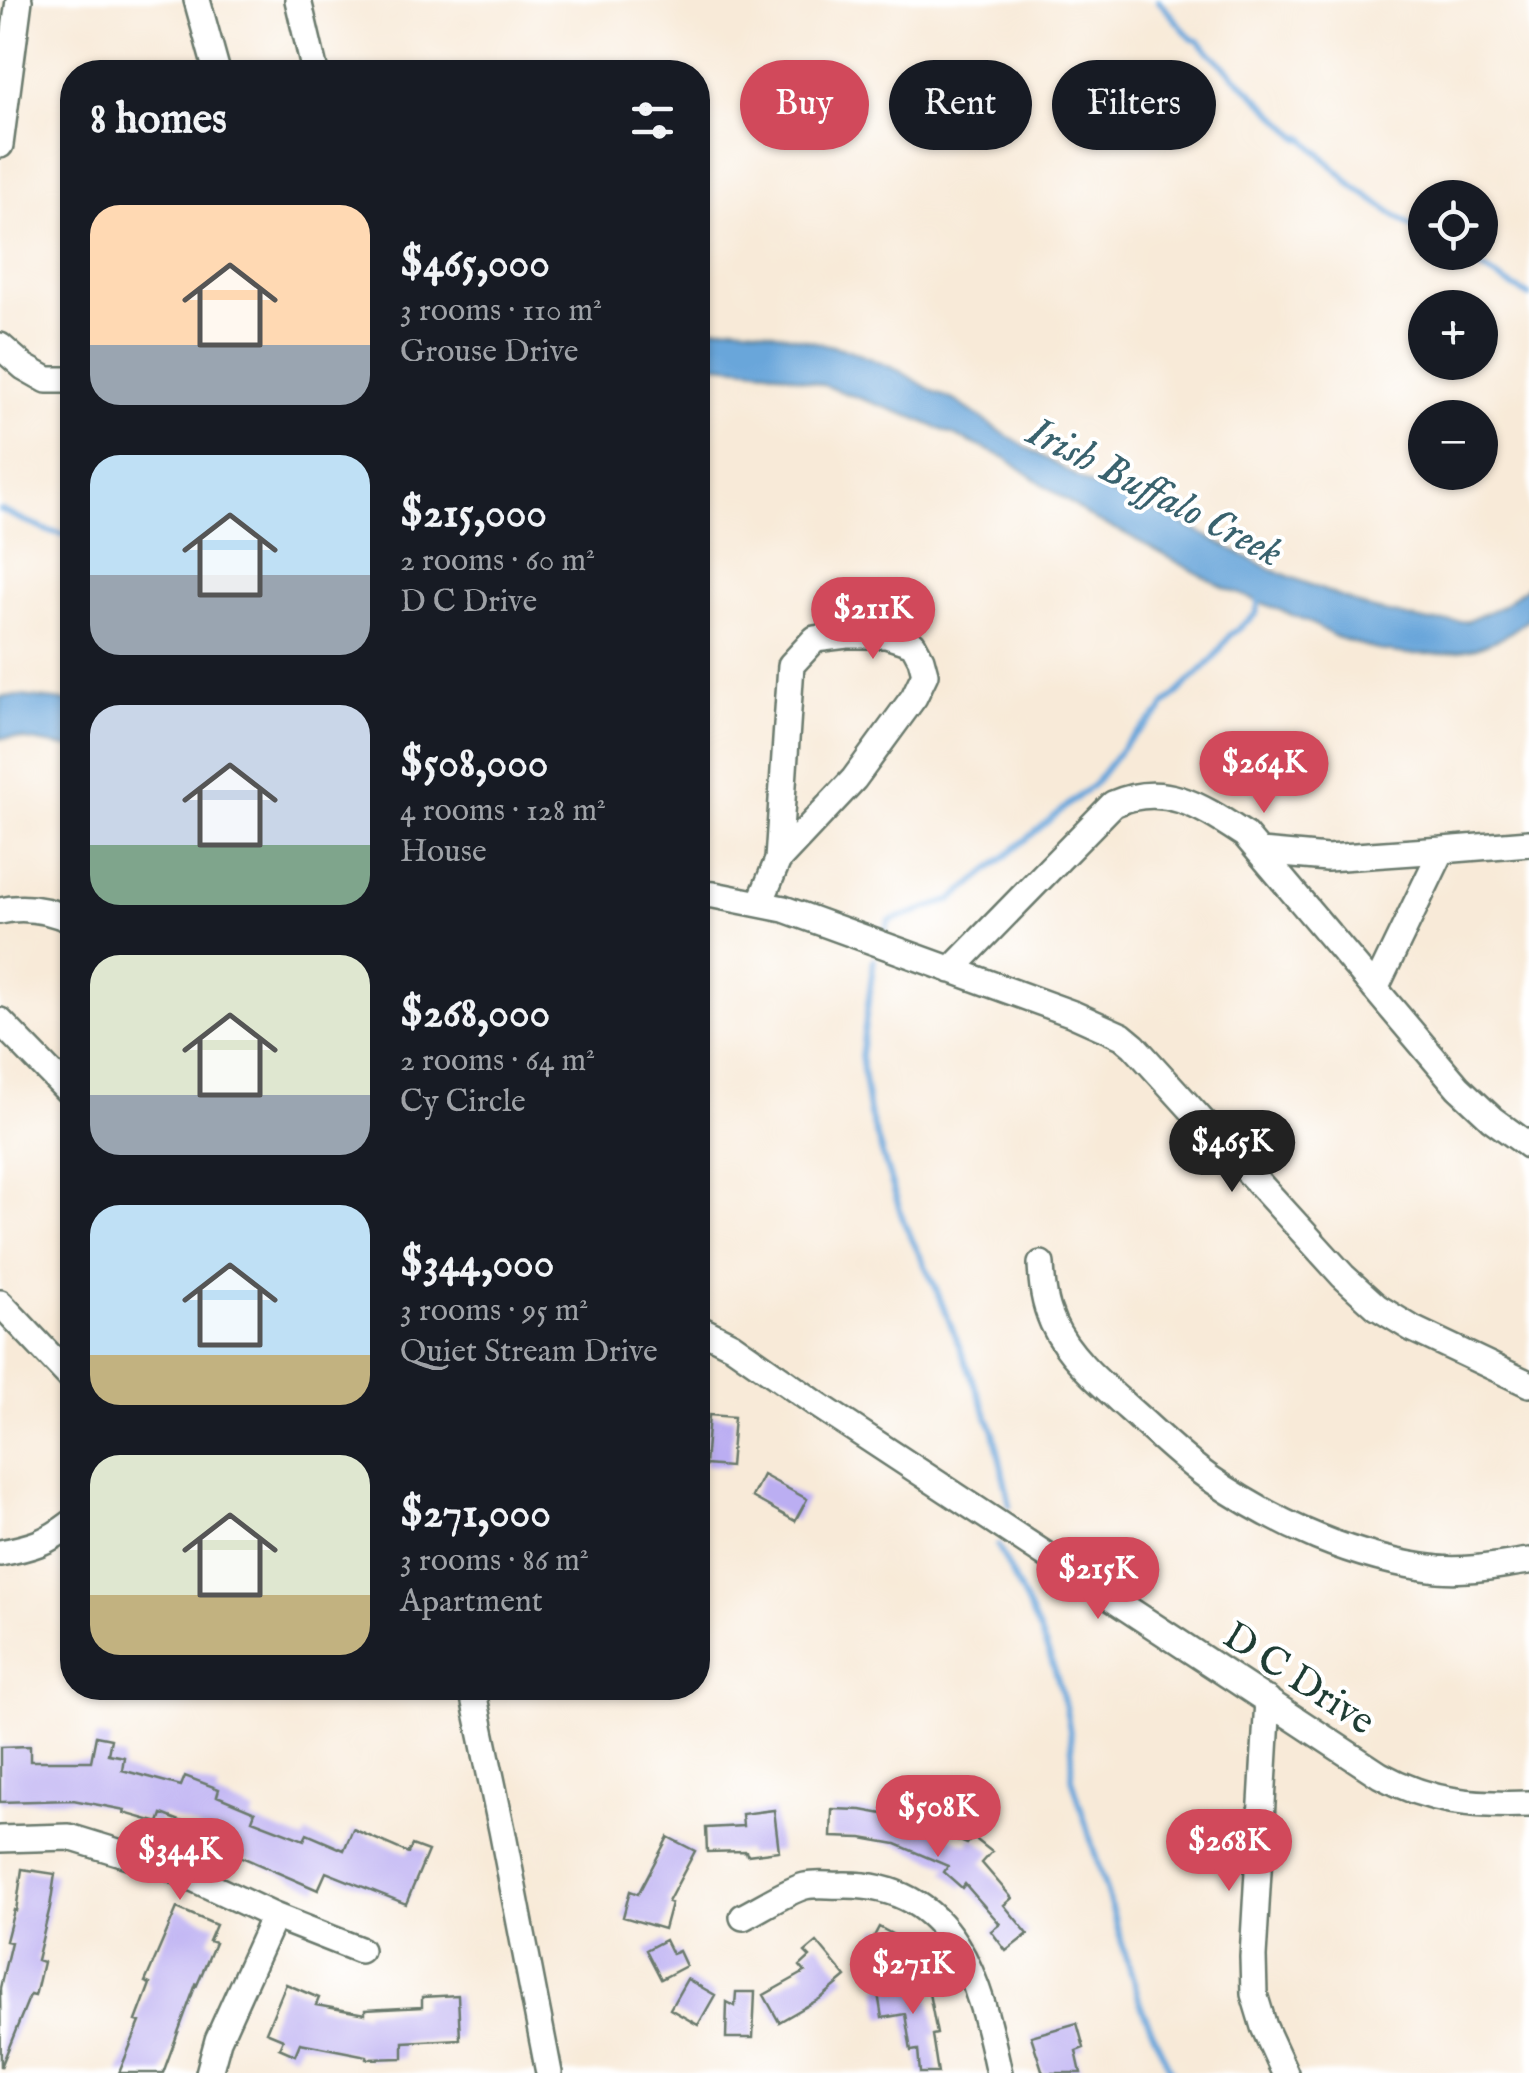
<!DOCTYPE html>
<meta charset="utf-8">
<style>
:root{--surface:#171b24;--page:#20242c;--text:#f1f3f6;--muted:#9ea1a6;--accent:#d1495b}
body{margin:0;font-family:"IM FELL English",serif;background:var(--page);color:var(--text);height:100vh;display:flex;flex-direction:column;font-size:38px;white-space:nowrap}
*{box-sizing:border-box;margin:0}
p{font-size:32px;color:var(--muted)}
.icon{flex:none;width:55px;height:55px;fill:none;stroke:currentColor;stroke-width:2;stroke-linecap:round;stroke-linejoin:round}
.map{position:relative;flex:1;overflow:hidden}
.drawer{position:absolute;left:60px;top:60px;width:650px;height:1640px;display:flex;flex-direction:column;background:var(--surface);border-radius:40px;box-shadow:0 2px 8px #0004}
.drawer>*{flex:none}
.guide{position:absolute;left:740px;top:60px;width:638px;height:90px;display:flex;gap:20px}
.tools{position:absolute;left:1408px;top:180px;display:grid;gap:20px}
.tools a{display:grid;place-items:center;width:90px;height:90px;border-radius:50%;background:var(--surface);box-shadow:0 2px 8px #0004;font-size:50px}
.price{position:absolute;translate:-50% -85px;padding:0 22px;border-radius:35px;background:var(--accent);color:#fff;font-size:32px;line-height:65px;filter:drop-shadow(0 2px 5px #0008)}
.price::after{content:'';position:absolute;left:50%;top:60px;width:30px;height:22px;margin-left:-15px;background:inherit;clip-path:polygon(0 0,100% 0,50% 100%)}
.price.current{background:#222;color:#fff}
ul{padding:0;list-style:none}
li{display:flex;align-items:center;gap:30px;height:250px;padding:0 30px}
li span{display:grid;place-items:center;flex:none;width:280px;height:200px;border-radius:30px;color:#555}
li>.icon{margin-inline-start:auto}
span .icon{width:120px;height:120px;fill:#fffc;stroke-width:1}
li b{font-size:42px}
h2{display:flex;justify-content:space-between;align-items:center;height:120px;padding:0 30px;font-size:42px}
.chip{padding:0 35px;border-radius:45px;background:var(--surface);box-shadow:0 2px 8px #0004;font-size:35px;line-height:90px}
.chip.current{background:var(--accent);color:#fff}
.map>svg:first-child{display:block}
.water{fill:#69a6da;stroke:#447287;stroke-width:2.5}
.lines{fill:none;stroke-linecap:round;stroke-linejoin:round}
.stream{stroke:#69a6da;stroke-width:6}
.building{fill:#bbaef2}
.minor-casing{stroke:#6b7a6d;stroke-width:30}
.minor{stroke:#fff;stroke-width:25}
.labels{text-anchor:middle;stroke-width:8;stroke-linejoin:round;paint-order:stroke}
.street-label{font-size:40px;fill:#1f3d34;stroke:#fff}
.water-label{font-size:42px;font-style:italic;fill:#39626e;stroke:#fff}
</style>
<div class="map">
<svg width="1529" height="2073" viewBox="0 0 1529 2073">
<rect width="100%" height="100%" fill="#fff"/>
<filter id="ink" filterUnits="userSpaceOnUse"><feTurbulence type="fractalNoise" baseFrequency=".01" numOctaves="2"/><feDisplacementMap in="SourceGraphic" scale="20" xChannelSelector="R" yChannelSelector="G"/><feConvolveMatrix kernelMatrix="1 2 1 2 8 2 1 2 1" color-interpolation-filters="sRGB"/></filter>
<filter id="wash" filterUnits="userSpaceOnUse"><feTurbulence type="fractalNoise" baseFrequency=".0048" numOctaves="4" result="noise"/><feDisplacementMap in="SourceGraphic" scale="40" xChannelSelector="R" yChannelSelector="G"/><feGaussianBlur stdDeviation="2.25" result="paint"/><feColorMatrix in="noise" values="0 0 0 0 0 0 0 0 0 0 0 0 0 0 0 0 0 1.4 0 .05"/><feComposite in="paint" operator="in"/></filter>
<g filter="url(#wash)">
<rect width="100%" height="100%" fill="#f8ead8"/>
<path class="water" d="M 734,326 L 756,328 L 849,350 L 900,371 L 936,393 L 956,401 L 1009,437 L 1093,486 L 1176,520 L 1268,568 L 1370,609 L 1430,622 L 1468,621 L 1502,606 L 1529,585 L 1529,619 L 1502,638 L 1476,648 L 1443,654 L 1406,654 L 1378,650 L 1336,637 L 1307,621 L 1225,588 L 1122,532 L 1096,521 L 1004,457 L 915,418 L 823,385 L 769,370 L 698,363 L 698,329 Z
M 21,696 L 72,702 L 72,748 L 15,738 L 0,738 L 0,697 Z"/>
<g class="lines">
<path class="stream" d="M 1158,0 L 1192,39 L 1198,41 L 1301,139 L 1302,136 L 1353,186 L 1425,236
M 1454,252 L 1529,296
M 0,510 L 48,531 L 72,536
M 886,929 L 889,921 L 952,900 L 1095,783 L 1126,743 L 1161,712 L 1164,706 L 1213,659 L 1230,635 L 1256,614 L 1260,596
M 874,959 L 861,1056 L 869,1112 L 904,1223 L 935,1286 L 994,1432 L 1010,1505
M 998,1546 C 1034,1618 1077,1696 1072,1778 L 1142,2009 L 1172,2073"/>
</g>
<g id="blocks">
<path class="building" d="M 709,1415 L 734,1417 L 730,1467 L 705,1465 Z
M 763,1475 L 807,1499 L 795,1521 L 752,1497 Z
M 96,1736 L 111,1739 L 108,1754 L 124,1757 L 122,1770 L 181,1786 L 185,1776 L 219,1789 L 217,1796 L 255,1812 L 252,1820 L 304,1840 L 307,1834 L 344,1850 L 353,1829 L 408,1853 L 412,1845 L 428,1851 L 406,1904 L 326,1872 L 318,1890 L 207,1842 L 211,1833 L 162,1814 L 159,1823 L 124,1813 L 125,1810 L 73,1800 L 0,1802 L 0,1747 L 30,1746 L 30,1761 L 91,1761 Z
M 832,1809 L 861,1810 L 905,1818 L 967,1844 L 973,1837 L 992,1852 L 982,1863 L 1012,1898 L 1004,1905 L 1028,1934 L 1006,1951 L 991,1931 L 1000,1924 L 965,1884 L 962,1888 L 944,1872 L 948,1866 L 896,1844 L 862,1838 L 831,1837 Z
M 774,1810 L 779,1851 L 747,1855 L 746,1851 L 707,1852 L 706,1828 L 743,1826 L 742,1814 Z
M 668,1837 L 695,1851 L 668,1902 L 671,1903 L 664,1929 L 623,1917 L 630,1891 L 638,1894 Z
M 22,1869 L 55,1874 L 50,1907 L 37,1960 L 43,1962 L 35,1996 L 30,1995 L 1,2067 L 0,1988 L 11,1942 L 6,1941 L 14,1910 L 16,1911 Z
M 177,1908 L 216,1925 L 209,1941 L 215,1943 L 197,1985 L 196,1984 L 163,2073 L 119,2073 L 140,2022 L 136,2021 L 150,1984 L 145,1982 Z
M 879,1927 L 907,1942 L 891,1972 L 872,1962 L 869,1946 Z
M 665,1940 L 672,1954 L 679,1951 L 686,1966 L 661,1979 L 646,1950 Z
M 817,1942 L 846,1977 L 821,1998 L 779,2022 L 764,1995 L 805,1972 L 800,1966 L 810,1957 L 805,1952 Z
M 926,1978 L 937,2034 L 932,2035 L 938,2073 L 920,2073 L 918,2050 L 911,2051 L 905,2014 L 882,2018 L 877,1987 Z
M 687,1979 L 715,1995 L 698,2025 L 670,2009 Z
M 286,1984 L 319,1998 L 316,2005 L 365,2014 L 365,2010 L 422,2007 L 422,1997 L 458,1995 L 460,2039 L 403,2042 L 403,2058 L 367,2059 L 367,2056 L 300,2043 L 295,2055 L 279,2048 L 283,2039 L 266,2032 Z
M 736,1992 L 755,1992 L 753,2038 L 726,2038 L 727,2002 L 735,2006 Z
M 1077,2023 L 1084,2048 L 1076,2051 L 1081,2073 L 1043,2073 L 1031,2036 Z"/>
</g>
</g>
<g filter="url(#ink)">
<use href="#blocks" fill-opacity="0" stroke="#6b7a6d" stroke-width="2.5"/>
<g class="lines">
<defs>
<path id="minor" d="M 197,0 L 217,72
M 298,0 L 315,72
M 0,145 L 19,0
M 0,346 L 24,367 L 47,380 L 72,380
M 1261,852 L 1327,858 L 1442,850
M 698,894 L 714,895 L 784,909 L 1073,1014 L 1122,1036 L 1134,1046 L 1343,1276 L 1377,1307 L 1413,1329 L 1529,1384
M 760,903 L 778,860 L 791,665 L 815,639 L 847,635 L 886,635 L 913,644 L 921,659 L 925,674 L 914,697 L 854,779 L 778,860
M 0,911 C 25,905 49,910 72,920
M 951,970 L 1113,804 C 1165,781 1202,807 1245,835 L 1458,1087 L 1492,1119 L 1529,1146
M 1375,989 L 1442,850 L 1529,843
M 0,1021 L 72,1095
M 1041,1264 C 1042,1285 1044,1303 1053,1323 C 1068,1356 1100,1383 1128,1408 C 1154,1431 1179,1456 1208,1477 C 1275,1524 1357,1560 1438,1569 C 1468,1572 1500,1565 1529,1561
M 0,1303 L 72,1379
M 698,1328 L 732,1345 L 815,1403 L 1380,1775 C 1429,1802 1474,1806 1529,1804
M 0,1553 C 32,1547 46,1543 72,1523
M 472,1688 L 502,1830 L 549,2073
M 1268,1700 L 1253,1957 L 1254,1994 L 1264,2027 L 1285,2073
M 0,1839 L 69,1837 L 173,1869 L 274,1916 L 360,1950
M 743,1917 C 759,1909 789,1890 805,1886 C 817,1883 832,1886 844,1885 C 955,1884 980,1983 999,2073
M 209,2073 L 218,2040 L 274,1916"/>
</defs>
<use href="#minor" class="minor-casing"/>
<use href="#minor" class="minor"/>
</g>
</g>
<g class="labels">
<g class="street-label">
<text transform="translate(1300 1677) rotate(33)" y="14">D C Drive</text>
</g>
<g class="water-label">
<text transform="translate(1156 490) rotate(27)" y="15">Irish Buffalo Creek</text>
</g>
</g>
</svg>
<div class="tools">
<a><svg class="icon" aria-label="locate" viewBox="0 0 24 24"><circle cx="12" cy="12" r="6"/><path d="M12 2v4M12 18v4M2 12h4M18 12h4"/></svg></a>
<a>+</a>
<a>−</a>
</div>
<b class="price" style="left:873px;top:662px">$211K</b>
<b class="price" style="left:1264px;top:816px">$264K</b>
<b class="price current" style="left:1232px;top:1195px">$465K</b>
<b class="price" style="left:1098px;top:1622px">$215K</b>
<b class="price" style="left:938px;top:1860px">$508K</b>
<b class="price" style="left:1229px;top:1894px">$268K</b>
<b class="price" style="left:180px;top:1903px">$344K</b>
<b class="price" style="left:913px;top:2017px">$271K</b>
<div class="guide">
<a class="chip current">Buy</a>
<a class="chip">Rent</a>
<a class="chip">Filters</a>
</div>
<section class="drawer">
<h2>8 homes<svg class="icon" aria-label="filters" viewBox="0 0 24 24"><path d="M4 7h16M4 17h16"/><circle cx="9" cy="7" r="2"/><circle cx="15" cy="17" r="2"/></svg></h2>
<ul>
<li><span style="background:linear-gradient(#ffd9b3 70%,#9aa5b1 0)"><svg class="icon" aria-label="home" viewBox="0 0 24 24"><path d="M3 11l9-7 9 7M6 9v11h12V9"/></svg></span><div><b>$465,000</b><p>3 rooms · 110 m²</p><p>Grouse Drive</p></div></li>
<li><span style="background:linear-gradient(#bfe0f5 60%,#9aa5b1 0)"><svg class="icon" aria-label="home" viewBox="0 0 24 24"><path d="M3 11l9-7 9 7M6 9v11h12V9"/></svg></span><div><b>$215,000</b><p>2 rooms · 60 m²</p><p>D C Drive</p></div></li>
<li><span style="background:linear-gradient(#c9d6e8 70%,#7fa58c 0)"><svg class="icon" aria-label="home" viewBox="0 0 24 24"><path d="M3 11l9-7 9 7M6 9v11h12V9"/></svg></span><div><b>$508,000</b><p>4 rooms · 128 m²</p><p>House</p></div></li>
<li><span style="background:linear-gradient(#dfe7d0 70%,#9aa5b1 0)"><svg class="icon" aria-label="home" viewBox="0 0 24 24"><path d="M3 11l9-7 9 7M6 9v11h12V9"/></svg></span><div><b>$268,000</b><p>2 rooms · 64 m²</p><p>Cy Circle</p></div></li>
<li><span style="background:linear-gradient(#bfe0f5 75%,#c2b280 0)"><svg class="icon" aria-label="home" viewBox="0 0 24 24"><path d="M3 11l9-7 9 7M6 9v11h12V9"/></svg></span><div><b>$344,000</b><p>3 rooms · 95 m²</p><p>Quiet Stream Drive</p></div></li>
<li><span style="background:linear-gradient(#dfe7d0 70%,#c2b280 0)"><svg class="icon" aria-label="home" viewBox="0 0 24 24"><path d="M3 11l9-7 9 7M6 9v11h12V9"/></svg></span><div><b>$271,000</b><p>3 rooms · 86 m²</p><p>Apartment</p></div></li>
</ul>
</section>
</div>
